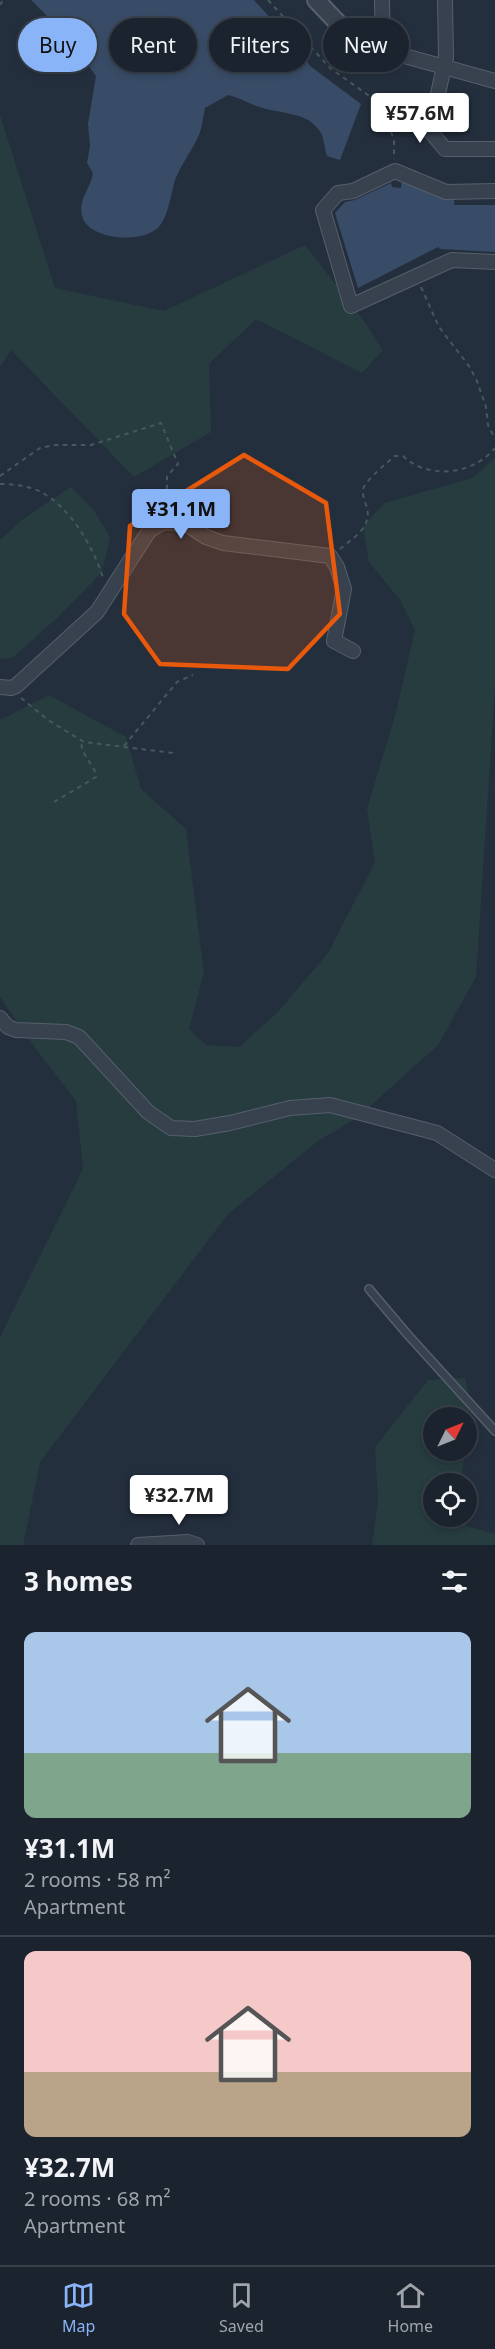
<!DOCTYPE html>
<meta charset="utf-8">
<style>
:root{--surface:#1b232e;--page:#282f3a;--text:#f1f3f6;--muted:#a0a4aa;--line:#39404a;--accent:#8ab4f8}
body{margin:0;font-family:"Noto Sans",sans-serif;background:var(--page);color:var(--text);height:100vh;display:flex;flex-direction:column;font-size:22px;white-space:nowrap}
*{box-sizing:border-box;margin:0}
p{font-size:20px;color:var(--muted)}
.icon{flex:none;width:33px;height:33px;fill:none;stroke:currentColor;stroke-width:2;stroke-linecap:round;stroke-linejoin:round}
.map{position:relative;height:1545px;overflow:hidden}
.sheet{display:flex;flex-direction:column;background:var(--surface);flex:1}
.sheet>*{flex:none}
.guide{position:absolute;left:18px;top:18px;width:459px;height:54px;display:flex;gap:12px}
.needle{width:39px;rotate:47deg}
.fabs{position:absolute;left:423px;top:1407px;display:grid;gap:12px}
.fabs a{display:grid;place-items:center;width:54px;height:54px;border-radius:50%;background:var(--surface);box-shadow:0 3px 9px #0003,0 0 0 2px var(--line);font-size:30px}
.price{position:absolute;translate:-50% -51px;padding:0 14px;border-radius:6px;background:#fff;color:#222;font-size:20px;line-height:39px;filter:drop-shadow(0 2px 3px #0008)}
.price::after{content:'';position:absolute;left:50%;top:36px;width:18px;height:14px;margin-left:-9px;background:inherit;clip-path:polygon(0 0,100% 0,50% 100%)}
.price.on{background:var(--accent);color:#111}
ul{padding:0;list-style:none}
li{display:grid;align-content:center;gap:12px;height:318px;padding:0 24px}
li+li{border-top:2px solid var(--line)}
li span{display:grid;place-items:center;height:186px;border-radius:12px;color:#555}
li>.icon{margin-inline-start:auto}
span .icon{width:108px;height:108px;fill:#fffc;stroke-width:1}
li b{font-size:26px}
h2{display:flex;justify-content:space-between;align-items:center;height:72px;padding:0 24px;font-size:26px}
.pill{padding:0 21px;border-radius:27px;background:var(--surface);box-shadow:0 3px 9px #0003,0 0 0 2px var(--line);font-size:21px;line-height:54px}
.pill.on{background:var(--accent);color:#111}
.tab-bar{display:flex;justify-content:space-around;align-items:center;height:84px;border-top:2px solid var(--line);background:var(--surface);font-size:16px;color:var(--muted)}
.tab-bar a{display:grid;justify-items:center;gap:3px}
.tab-bar .on{color:var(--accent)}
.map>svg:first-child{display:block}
.green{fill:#263c3f}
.water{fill:#394c67}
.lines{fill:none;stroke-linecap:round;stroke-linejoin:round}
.service-casing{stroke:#565f6c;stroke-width:10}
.minor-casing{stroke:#565f6c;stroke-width:16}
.tertiary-casing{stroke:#565f6c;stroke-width:20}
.path{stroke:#44595c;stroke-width:2;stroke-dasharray:4.5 4.5;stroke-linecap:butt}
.service{stroke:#38414e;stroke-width:7}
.minor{stroke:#38414e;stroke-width:14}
.tertiary{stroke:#38414e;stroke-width:16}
.marked{fill:#e8590c;fill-opacity:0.2;stroke:#e8590c;stroke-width:4.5;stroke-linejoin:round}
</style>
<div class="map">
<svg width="495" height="1545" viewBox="0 0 495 1545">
<rect width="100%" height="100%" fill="#242f3e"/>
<path class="green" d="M 0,115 L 55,288 L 164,311 L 305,245 L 362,318 L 383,350 L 362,373 L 256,319 L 209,364 L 211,432 L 134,477 L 11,350 L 0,367 Z
M 495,458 L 495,686 L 476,977 L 438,1045 L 357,1118 L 318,1141 L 228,1214 L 40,1462 L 23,1545 L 0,1545 L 0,1337 L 83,1169 L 76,1101 L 36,1049 L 0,997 L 0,720 L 49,695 L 126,737 L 141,789 L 186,829 L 204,973 L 189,1029 L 206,1045 L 239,1047 L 277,1013 L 328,953 L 375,862 L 367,809 L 395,716 L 415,630 L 400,600 L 369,562 L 363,527 L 384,503 L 472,478 Z
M 71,487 L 93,509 L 110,537 L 102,572 L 58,617 L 12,658 L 0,659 L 0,540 L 23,519 Z
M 465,1378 L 470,1402 L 467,1435 L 466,1418 L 434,1418 L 434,1450 L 465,1451 L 461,1483 L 434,1484 L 434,1516 L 466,1517 L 466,1526 L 495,1534 L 495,1545 L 372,1545 L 378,1501 L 375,1447 L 428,1380 Z"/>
<path class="water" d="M 31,0 L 254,0 L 302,53 L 310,66 L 361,104 L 340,160 L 327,156 C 325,149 324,139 321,133 C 309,112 283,114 263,108 C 251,105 241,98 228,95 L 205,108 C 203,117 202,127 199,135 C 192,151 181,164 175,180 C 171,193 169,212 161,224 C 148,245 88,241 82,216 C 78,198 91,189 93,173 L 87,163 L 90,146 L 88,124 L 96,76 L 68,37 Z
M 402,179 L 454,197 L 454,205 L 495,205 L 495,252 L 440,249 L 438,247 L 358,288 L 335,213 L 345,202 L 355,200 L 391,183 L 392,187 L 401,188 Z"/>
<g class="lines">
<defs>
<path id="service" d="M 369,1289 L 408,1335 L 495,1431"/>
<path id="minor" d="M 382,0 L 383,50 L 495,81
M 445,0 L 446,57 L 430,131 L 445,149 L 495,149
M 386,121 L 432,121
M 495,191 L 446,192 L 395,171 L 353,191 L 338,193 L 323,210 L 351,306 L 452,260 L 495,262
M 0,687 L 11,688 L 16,686 L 97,612 L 149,531 L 160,524 L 167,522 L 188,525 L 206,537 L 223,543 L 330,556 L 337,567 L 344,589 L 334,641 L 353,651
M 0,1018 L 8,1027 L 16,1030 L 66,1032 L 79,1037 L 148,1112 L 171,1128 L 195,1129 L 230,1123 L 290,1108 L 330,1105 L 437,1133 L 495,1170
M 138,1545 L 188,1542 L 197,1545"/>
<path id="tertiary" d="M 316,0 L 356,42 L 383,50"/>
</defs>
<use href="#service" class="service-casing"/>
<use href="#minor" class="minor-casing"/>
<use href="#tertiary" class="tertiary-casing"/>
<path class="path" d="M 268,0 L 330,68 L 368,95 L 381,111
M 0,5 L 3,0
M 391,132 L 394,140 L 394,159
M 421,287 L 439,327 L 469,366 L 477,381 L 486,407 L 488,425 L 495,439
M 0,476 L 40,448 L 55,445 L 91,445 L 161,423 L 178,464 L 167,476 L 167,510
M 0,484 C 13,484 29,486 41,492 C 70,507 94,548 103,578
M 340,549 C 352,539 372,527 367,509 C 366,503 362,496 363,490 C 363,482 388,462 395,456 L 403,456 C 428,480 473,475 495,448
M 21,698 L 48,720 L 84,742 L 173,753
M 124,746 L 177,682 L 193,675
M 54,802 L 96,777 C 96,765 82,759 81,741"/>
<use href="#service" class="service"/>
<use href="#minor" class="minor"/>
<use href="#tertiary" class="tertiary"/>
</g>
<path class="marked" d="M 244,455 L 326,503 L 340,614 L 288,669 L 160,664 L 124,614 L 130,526 Z"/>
</svg>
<div class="fabs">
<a><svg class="needle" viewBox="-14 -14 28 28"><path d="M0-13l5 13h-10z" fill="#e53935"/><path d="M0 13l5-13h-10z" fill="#a0a4aa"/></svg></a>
<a><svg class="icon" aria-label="locate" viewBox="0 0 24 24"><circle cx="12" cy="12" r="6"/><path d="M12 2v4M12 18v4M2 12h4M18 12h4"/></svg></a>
</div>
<b class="price" style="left:420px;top:144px">¥57.6M</b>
<b class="price on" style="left:181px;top:540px">¥31.1M</b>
<b class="price" style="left:179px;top:1526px">¥32.7M</b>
<div class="guide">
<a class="pill on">Buy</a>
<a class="pill">Rent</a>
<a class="pill">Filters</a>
<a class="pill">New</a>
</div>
</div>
<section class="sheet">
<h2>3 homes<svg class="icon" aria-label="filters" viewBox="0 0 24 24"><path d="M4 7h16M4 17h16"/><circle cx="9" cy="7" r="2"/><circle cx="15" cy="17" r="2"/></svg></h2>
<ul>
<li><span style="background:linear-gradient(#a9c7e8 65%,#7fa58c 0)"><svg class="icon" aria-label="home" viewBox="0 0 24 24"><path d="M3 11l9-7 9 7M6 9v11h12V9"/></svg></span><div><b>¥31.1M</b><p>2 rooms · 58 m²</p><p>Apartment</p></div></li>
<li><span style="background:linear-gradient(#f6c9c9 65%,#b9a48a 0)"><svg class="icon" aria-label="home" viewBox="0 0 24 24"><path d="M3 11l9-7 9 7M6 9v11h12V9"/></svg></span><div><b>¥32.7M</b><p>2 rooms · 68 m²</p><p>Apartment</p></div></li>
</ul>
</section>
<nav class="tab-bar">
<a class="on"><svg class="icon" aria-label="map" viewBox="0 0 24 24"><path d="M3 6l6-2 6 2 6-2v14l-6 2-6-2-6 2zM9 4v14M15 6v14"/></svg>Map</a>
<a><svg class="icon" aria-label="saved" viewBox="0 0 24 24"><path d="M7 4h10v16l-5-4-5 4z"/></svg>Saved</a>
<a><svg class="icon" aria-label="home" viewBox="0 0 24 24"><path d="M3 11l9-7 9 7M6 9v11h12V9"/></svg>Home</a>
</nav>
